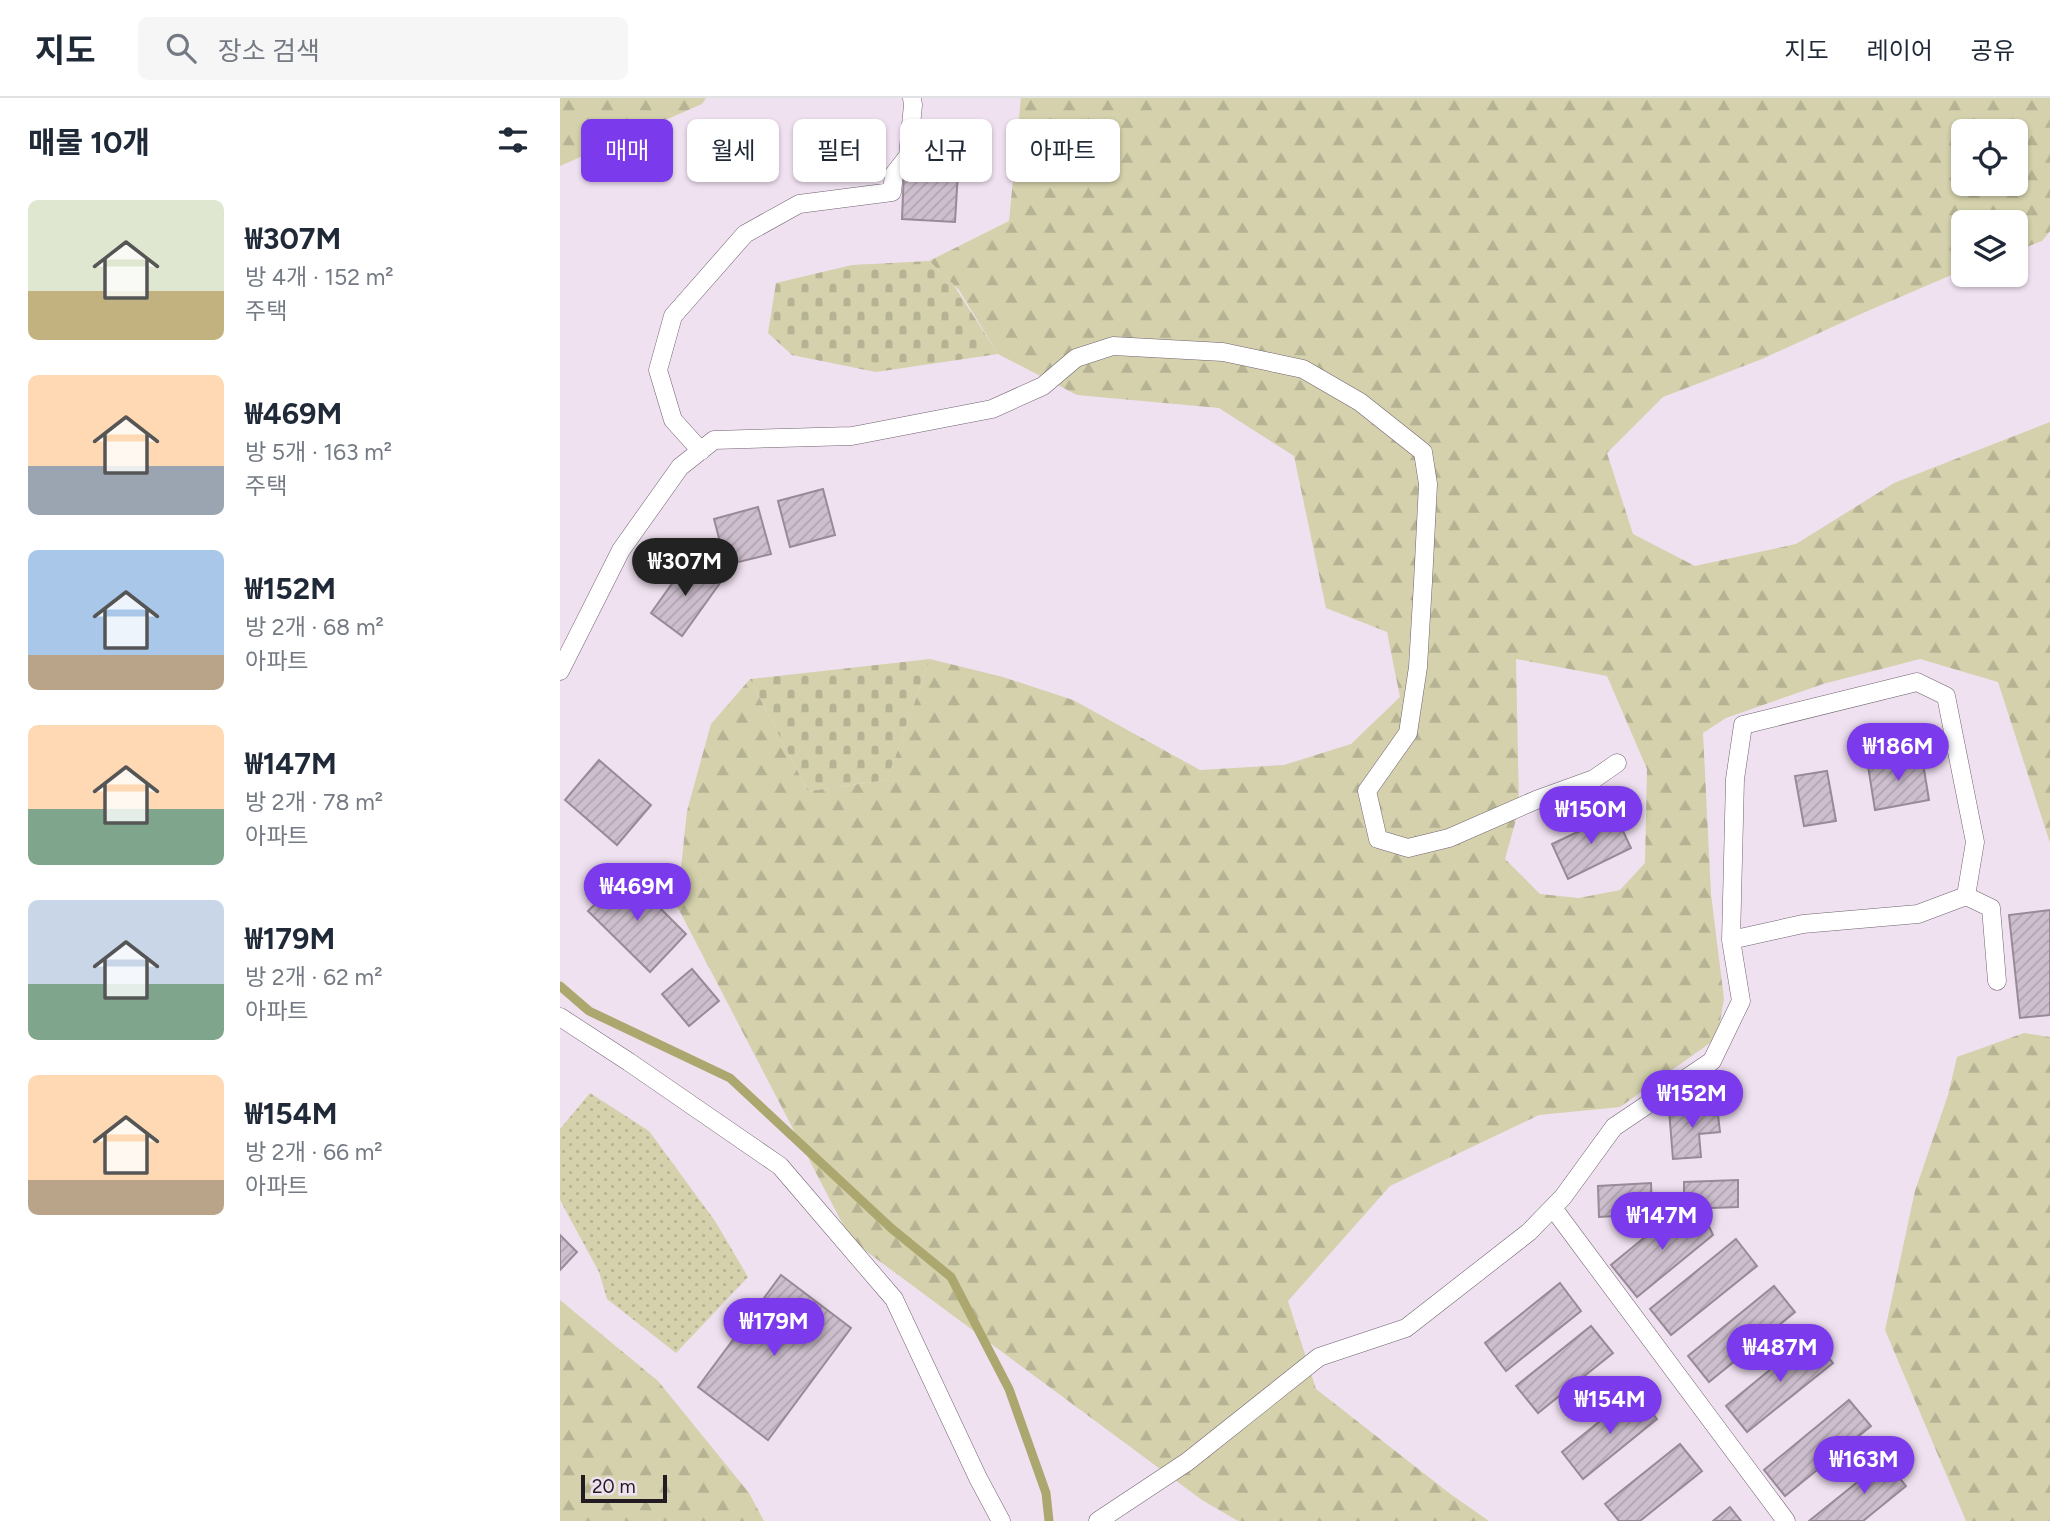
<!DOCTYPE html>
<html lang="ko">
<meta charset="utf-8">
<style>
:root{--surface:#fff;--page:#f6f6f7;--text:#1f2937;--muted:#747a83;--line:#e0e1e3;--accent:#7c3aed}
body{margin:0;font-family:Figtree,"Noto Sans KR",sans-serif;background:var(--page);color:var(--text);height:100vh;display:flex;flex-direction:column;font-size:26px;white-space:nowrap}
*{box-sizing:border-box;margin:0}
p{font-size:23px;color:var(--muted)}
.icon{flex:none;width:38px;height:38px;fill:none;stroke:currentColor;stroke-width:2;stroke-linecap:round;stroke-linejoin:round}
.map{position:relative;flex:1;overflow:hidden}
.drawer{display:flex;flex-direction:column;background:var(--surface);width:560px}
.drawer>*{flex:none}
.hud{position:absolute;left:21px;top:21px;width:665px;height:63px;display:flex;gap:14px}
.buttons{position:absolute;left:1391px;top:21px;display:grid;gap:14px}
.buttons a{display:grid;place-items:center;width:77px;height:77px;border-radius:10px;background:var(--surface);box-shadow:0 2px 5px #0004;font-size:35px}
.scale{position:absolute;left:21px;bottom:18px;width:86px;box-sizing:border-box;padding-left:7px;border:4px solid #221c22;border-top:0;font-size:19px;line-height:24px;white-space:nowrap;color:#221c22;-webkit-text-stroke:5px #f0e1f0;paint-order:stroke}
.price{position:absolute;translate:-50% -60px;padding:0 16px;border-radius:24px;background:var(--accent);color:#fff;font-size:23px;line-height:46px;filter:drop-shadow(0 2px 4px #0008)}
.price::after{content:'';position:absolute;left:50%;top:42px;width:21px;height:16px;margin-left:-10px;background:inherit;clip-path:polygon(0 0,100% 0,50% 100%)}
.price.active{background:#222;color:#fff}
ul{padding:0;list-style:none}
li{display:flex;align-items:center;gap:21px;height:175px;padding:0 28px}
li span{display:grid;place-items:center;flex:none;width:196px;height:140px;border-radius:10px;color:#555}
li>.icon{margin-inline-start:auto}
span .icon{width:84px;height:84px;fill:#fffc;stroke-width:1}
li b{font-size:30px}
h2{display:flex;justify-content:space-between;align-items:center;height:84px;padding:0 28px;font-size:30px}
.pill{padding:0 24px;border-radius:10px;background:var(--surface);box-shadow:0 2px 5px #0004;font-size:24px;line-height:63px}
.pill.active{background:var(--accent);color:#fff}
header{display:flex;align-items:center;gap:42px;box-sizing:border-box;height:98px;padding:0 35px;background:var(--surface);border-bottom:2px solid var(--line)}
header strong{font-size:33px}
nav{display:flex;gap:38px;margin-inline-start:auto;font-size:24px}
.search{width:490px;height:63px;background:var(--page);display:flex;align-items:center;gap:18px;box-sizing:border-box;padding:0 24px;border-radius:10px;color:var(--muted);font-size:26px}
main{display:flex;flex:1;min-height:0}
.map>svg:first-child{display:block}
.grass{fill:url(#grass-dots)}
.forest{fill:url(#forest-firs);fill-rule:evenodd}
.cemetery{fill:url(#cemetery-stones)}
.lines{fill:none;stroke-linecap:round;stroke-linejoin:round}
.stream{stroke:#aca76f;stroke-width:9}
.building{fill:url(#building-hatch);stroke:#998a98;stroke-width:2}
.service-casing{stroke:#6f626f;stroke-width:19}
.service{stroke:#fff;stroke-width:18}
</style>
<header>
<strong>지도</strong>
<div class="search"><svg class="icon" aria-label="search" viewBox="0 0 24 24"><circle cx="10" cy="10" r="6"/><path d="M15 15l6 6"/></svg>장소 검색</div>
<nav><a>지도</a><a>레이어</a><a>공유</a></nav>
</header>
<main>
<section class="drawer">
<h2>매물 10개<svg class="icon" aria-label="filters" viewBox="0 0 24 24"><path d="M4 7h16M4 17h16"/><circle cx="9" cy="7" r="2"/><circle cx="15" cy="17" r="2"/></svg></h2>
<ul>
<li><span style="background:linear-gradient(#dfe7d0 65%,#c2b280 0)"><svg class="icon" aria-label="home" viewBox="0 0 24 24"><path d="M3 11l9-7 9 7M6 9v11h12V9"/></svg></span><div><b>₩307M</b><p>방 4개 · 152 m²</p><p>주택</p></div></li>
<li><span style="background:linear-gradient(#ffd9b3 65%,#9aa5b1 0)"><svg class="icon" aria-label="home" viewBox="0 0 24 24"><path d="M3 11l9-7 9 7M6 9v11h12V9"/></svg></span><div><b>₩469M</b><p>방 5개 · 163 m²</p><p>주택</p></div></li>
<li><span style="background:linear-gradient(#a9c7e8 75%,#b9a48a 0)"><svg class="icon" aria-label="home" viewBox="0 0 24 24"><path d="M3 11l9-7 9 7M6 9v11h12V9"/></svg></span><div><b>₩152M</b><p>방 2개 · 68 m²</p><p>아파트</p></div></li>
<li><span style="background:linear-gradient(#ffd9b3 60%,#7fa58c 0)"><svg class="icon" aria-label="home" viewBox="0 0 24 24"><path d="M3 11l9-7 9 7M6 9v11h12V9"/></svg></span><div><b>₩147M</b><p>방 2개 · 78 m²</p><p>아파트</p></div></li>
<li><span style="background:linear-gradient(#c9d6e8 60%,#7fa58c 0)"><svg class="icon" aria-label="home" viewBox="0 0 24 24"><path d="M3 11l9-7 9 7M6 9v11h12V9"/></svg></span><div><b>₩179M</b><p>방 2개 · 62 m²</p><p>아파트</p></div></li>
<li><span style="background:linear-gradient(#ffd9b3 75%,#b9a48a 0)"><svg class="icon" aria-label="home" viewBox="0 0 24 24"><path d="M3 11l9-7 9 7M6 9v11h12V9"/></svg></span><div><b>₩154M</b><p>방 2개 · 66 m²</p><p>아파트</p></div></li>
</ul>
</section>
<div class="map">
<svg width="1490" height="1423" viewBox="0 0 1490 1423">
<defs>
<pattern id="grass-dots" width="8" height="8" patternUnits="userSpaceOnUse" patternTransform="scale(1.75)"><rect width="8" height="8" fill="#d4d1ac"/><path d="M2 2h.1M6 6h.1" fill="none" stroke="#b6b394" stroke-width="1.8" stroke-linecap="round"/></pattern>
<pattern id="forest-firs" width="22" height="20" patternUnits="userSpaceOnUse" patternTransform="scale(1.75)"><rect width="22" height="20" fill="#d4d1ac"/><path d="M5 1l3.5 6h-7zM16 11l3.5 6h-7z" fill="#b6b394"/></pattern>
<pattern id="cemetery-stones" width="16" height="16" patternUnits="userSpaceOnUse" patternTransform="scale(1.75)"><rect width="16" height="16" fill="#d4d1ac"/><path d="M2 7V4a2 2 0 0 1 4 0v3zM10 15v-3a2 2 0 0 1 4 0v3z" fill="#b6b394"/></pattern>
<pattern id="building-hatch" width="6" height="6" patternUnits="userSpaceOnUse" patternTransform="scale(1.75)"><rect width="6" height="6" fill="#cebfce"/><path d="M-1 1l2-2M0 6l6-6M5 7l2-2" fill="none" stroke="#b1a4b1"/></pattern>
</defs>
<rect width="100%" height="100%" fill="#f0e1f0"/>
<path class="grass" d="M 30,995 L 89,1033 L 155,1123 L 188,1179 L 116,1255 L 47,1201 L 39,1174 L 0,1102 L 0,1031 Z"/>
<path class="forest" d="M 0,0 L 146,0 L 142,6 L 0,68 Z
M 461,0 L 1490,0 L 1490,133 L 1482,143 L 1456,153 L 1456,124 L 1404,124 L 1403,172 L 1303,215 L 1202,261 L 1103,299 L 1047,355 L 1073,436 L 1135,468 L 1236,446 L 1334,385 L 1490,324 L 1490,745 L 1438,584 L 1360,561 L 1263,586 L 1166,620 L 1143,635 L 1151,796 L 1164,901 L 1157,940 L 1060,1009 L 979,1017 L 830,1088 L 728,1203 L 756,1291 L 889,1395 L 929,1423 L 678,1423 L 642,1402 L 291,1142 L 117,808 L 127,713 L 151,626 L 190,581 L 248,693 L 327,682 L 370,561 L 443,579 L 513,602 L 640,672 L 724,667 L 791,646 L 840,599 L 827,534 L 766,510 L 734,358 L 659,310 L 517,297 L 438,256 L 399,192 L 369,163 L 449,123 ZM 1404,33 L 1456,33 L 1456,86 L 1404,86 ZM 956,561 L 1047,578 L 1087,671 L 1085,765 L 1060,792 L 1019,800 L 980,796 L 945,761 L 959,711 Z
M 1464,935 L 1490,939 L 1490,1423 L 1406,1423 L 1325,1232 L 1355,1093 L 1388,997 L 1397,959 Z
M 0,1202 L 98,1283 L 189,1395 L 204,1423 L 0,1423 Z"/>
<path class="cemetery" d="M 369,163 L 393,186 L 438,256 L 316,274 L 232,257 L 208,235 L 216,185 L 292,167 Z
M 370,561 L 327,682 L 248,693 L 190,581 Z"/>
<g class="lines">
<path class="stream" d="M 0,888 L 29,913 L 170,980 L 331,1130 L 391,1179 L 449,1291 L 486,1395 L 489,1423"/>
</g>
<path class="building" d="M 379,40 L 400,41 L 395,124 L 342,121 L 344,74 L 377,76 Z
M 263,391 L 275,437 L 230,449 L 218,403 Z
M 198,409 L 211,456 L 166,467 L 154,421 Z
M 129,462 L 160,485 L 122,538 L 91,515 Z
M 1362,659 L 1369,702 L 1315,712 L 1308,668 Z
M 39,662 L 91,707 L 57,747 L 5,702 Z
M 1267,673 L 1276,723 L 1244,728 L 1235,678 Z
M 1055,716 L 1071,750 L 1008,781 L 992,746 Z
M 66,776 L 126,836 L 90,874 L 28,813 Z
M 1490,812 L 1490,917 L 1460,920 L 1449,817 Z
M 132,871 L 159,903 L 129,928 L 102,896 Z
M 1157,1008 L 1160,1034 L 1139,1036 L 1141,1059 L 1113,1061 L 1109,1012 Z
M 1178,1082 L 1178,1109 L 1124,1111 L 1124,1084 Z
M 1091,1085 L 1092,1116 L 1039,1119 L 1038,1088 Z
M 1142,1113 L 1153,1137 L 1077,1199 L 1051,1167 L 1091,1134 Z
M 0,1137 L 17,1154 L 0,1172 Z
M 1176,1141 L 1197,1168 L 1111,1237 L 1090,1211 Z
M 221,1177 L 291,1230 L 208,1342 L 138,1289 Z
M 1000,1185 L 1021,1213 L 946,1273 L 925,1245 Z
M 1214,1188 L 1235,1214 L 1149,1284 L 1128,1258 Z
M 1031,1228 L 1053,1255 L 978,1315 L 956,1288 Z
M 1251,1238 L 1273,1265 L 1187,1334 L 1166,1308 Z
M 1076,1294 L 1097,1321 L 1023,1381 L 1002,1354 Z
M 1289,1302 L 1311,1328 L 1225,1398 L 1204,1372 Z
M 1120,1346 L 1142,1373 L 1080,1423 L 1059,1423 L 1045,1406 Z
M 1325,1362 L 1346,1388 L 1303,1423 L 1249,1423 Z
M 1170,1409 L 1181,1423 L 1153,1423 Z"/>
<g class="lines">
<defs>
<path id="service" d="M 141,353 L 113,322 L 98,272 L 113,218 L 185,136 L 239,106 L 332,94 L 334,76 L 348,58 L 353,7 L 352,0
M 0,573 L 61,452 L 120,369 L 154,342 L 292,338 L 432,311 L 483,288 L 516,260 L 553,248 L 663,254 L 743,271 L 800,304 L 863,354 L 868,386 L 863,484 L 858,569 L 848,635 L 807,693 L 818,741 L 848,750 L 889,740 L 976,702 L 1034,681 L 1057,665
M 1406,798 L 1431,810 L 1437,883
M 0,919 L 69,964 L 220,1068 L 334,1201 L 418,1380 L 441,1423
M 993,1110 L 1226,1423
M 538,1423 L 627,1364 L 759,1259 L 846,1230 L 969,1134 L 1003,1099 L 1054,1029 L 1152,963 L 1181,903 L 1171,842 L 1175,681 L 1183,627 L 1357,584 L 1386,598 L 1415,744 L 1406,798 L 1358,816 L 1243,826 L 1171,842"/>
</defs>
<use href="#service" class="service-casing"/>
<use href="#service" class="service"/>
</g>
</svg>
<div class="buttons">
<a><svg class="icon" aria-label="locate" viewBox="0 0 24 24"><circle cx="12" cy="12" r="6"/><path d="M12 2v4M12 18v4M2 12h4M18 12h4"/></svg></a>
<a><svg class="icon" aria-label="layers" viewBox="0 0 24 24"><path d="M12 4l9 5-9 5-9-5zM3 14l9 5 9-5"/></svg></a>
</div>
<div class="scale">20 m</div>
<b class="price active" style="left:125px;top:500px">₩307M</b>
<b class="price" style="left:1338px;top:685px">₩186M</b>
<b class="price" style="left:1031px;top:748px">₩150M</b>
<b class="price" style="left:77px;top:825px">₩469M</b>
<b class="price" style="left:1132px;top:1032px">₩152M</b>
<b class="price" style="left:1102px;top:1154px">₩147M</b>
<b class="price" style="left:214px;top:1260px">₩179M</b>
<b class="price" style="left:1220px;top:1286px">₩487M</b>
<b class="price" style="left:1050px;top:1338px">₩154M</b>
<b class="price" style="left:1304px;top:1398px">₩163M</b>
<div class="hud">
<a class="pill active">매매</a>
<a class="pill">월세</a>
<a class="pill">필터</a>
<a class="pill">신규</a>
<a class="pill">아파트</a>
</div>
</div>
</main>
